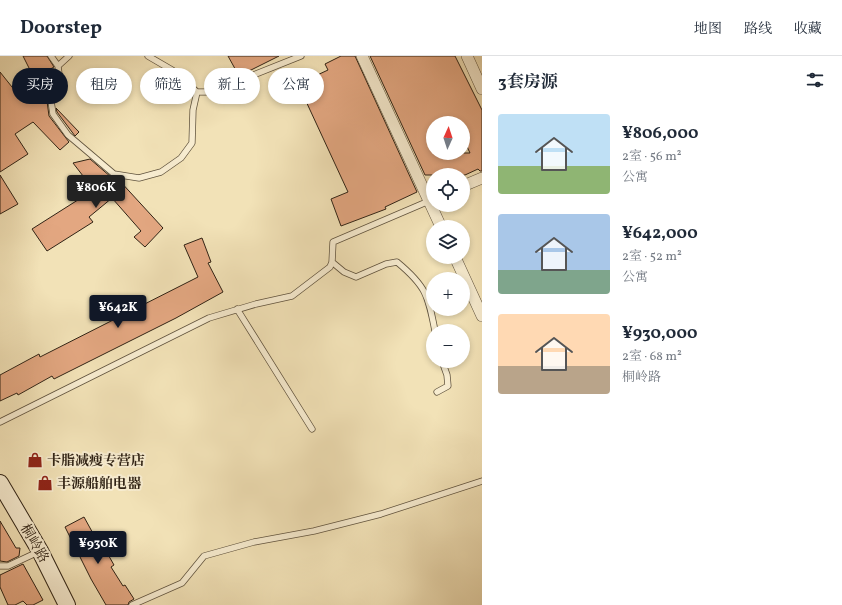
<!DOCTYPE html>
<html lang="zh">
<meta charset="utf-8">
<style>
:root{--surface:#fff;--page:#f2f2f3;--text:#1f2937;--muted:#747a83;--line:#e0e1e3;--accent:#111827}
body{margin:0;font-family:Vollkorn,"Noto Serif SC",serif;background:var(--page);color:var(--text);height:100vh;display:flex;flex-direction:column;font-size:15px;white-space:nowrap}
*{box-sizing:border-box;margin:0}
p{font-size:13px;color:var(--muted)}
.icon{flex:none;width:22px;height:22px;fill:none;stroke:currentColor;stroke-width:2;stroke-linecap:round;stroke-linejoin:round}
.map{position:relative;flex:1;overflow:hidden}
.sheet{display:flex;flex-direction:column;background:var(--surface);width:360px}
.sheet>*{flex:none}
.banner{position:absolute;left:12px;top:12px;width:380px;height:36px;display:flex;gap:8px}
.needle{width:26px;rotate:3deg}
.tools{position:absolute;left:426px;top:60px;display:grid;gap:8px}
.tools a{display:grid;place-items:center;width:44px;height:44px;border-radius:50%;background:var(--surface);box-shadow:0 2px 6px #0003;font-size:20px}
.price{position:absolute;translate:-50% -34px;padding:0 9px;border-radius:4px;background:var(--accent);color:#fff;font-size:13px;line-height:26px;filter:drop-shadow(0 1px 2px #0008)}
.price::after{content:'';position:absolute;left:50%;top:24px;width:12px;height:9px;margin-left:-6px;background:inherit;clip-path:polygon(0 0,100% 0,50% 100%)}
.price.current{background:#222;color:#fff}
ul{padding:0;list-style:none}
li{display:flex;align-items:center;gap:12px;height:100px;padding:0 16px}
li span{display:grid;place-items:center;flex:none;width:112px;height:80px;border-radius:4px;color:#555}
li>.icon{margin-inline-start:auto}
span .icon{width:48px;height:48px;fill:#fffc;stroke-width:1}
li b{font-size:17px}
h2{display:flex;justify-content:space-between;align-items:center;height:48px;padding:0 16px;font-size:17px}
.pill{padding:0 14px;border-radius:18px;background:var(--surface);box-shadow:0 2px 6px #0003;font-size:14px;line-height:36px}
.pill.current{background:var(--accent);color:#fff}
header{display:flex;align-items:center;gap:24px;box-sizing:border-box;height:56px;padding:0 20px;background:var(--surface);border-bottom:1px solid var(--line)}
header strong{font-size:19px}
nav{display:flex;gap:22px;margin-inline-start:auto;font-size:14px}
main{display:flex;flex:1;min-height:0}
.map>svg:first-child{display:block}
.building{fill:#e3a781;stroke:#302315;fill-rule:evenodd}
.lines{fill:none;stroke-linecap:round;stroke-linejoin:round}
.service-casing{stroke:#60533e;stroke-width:7}
.minor-casing{stroke:#60533e;stroke-width:12}
.secondary-casing{stroke:#302315;stroke-width:18}
.service{stroke:#f7ecd0;stroke-width:5.5}
.minor{stroke:#f7ecd0;stroke-width:11}
.secondary{stroke:#f7ecd0;stroke-width:16}
.labels{text-anchor:middle;stroke-width:4;stroke-linejoin:round;paint-order:stroke}
.poi-label{font-size:14px;font-weight:bold;fill:#302315;stroke:#f7ecd0;text-anchor:start}
.street-label{font-size:14px;fill:#302315;stroke:#f7ecd0}
</style>
<header>
<strong>Doorstep</strong>
<nav><a>地图</a><a>路线</a><a>收藏</a></nav>
</header>
<main>
<div class="map">
<svg width="482" height="549" viewBox="0 0 482 549">
<rect width="100%" height="100%" fill="#f2e2b7"/>
<filter id="stains"><feTurbulence type="fractalNoise" baseFrequency=".005" numOctaves="4"/><feColorMatrix values="0 0 0 0 .2 0 0 0 0 .09 0 0 0 0 .02 0 0 0 .5 -.17"/></filter>
<radialGradient id="worn" r=".72"><stop offset=".6" stop-color="#630" stop-opacity="0"/><stop offset="1" stop-color="#630" stop-opacity=".3"/></radialGradient>
<path class="building" d="M 23,0 L 47,0 L 54,11 L 34,22 Z
M 228,0 L 279,0 L 239,20 Z
M 341,0 L 355,0 L 417,136 L 385,151 L 386,153 L 341,170 L 331,143 L 348,136 L 298,28 L 328,14 L 325,8 Z
M 370,0 L 455,0 L 482,54 L 482,115 L 480,115 L 478,113 L 465,119 L 425,119 ZM 433,67 L 463,67 L 463,82 L 470,97 L 433,97 Z
M 0,16 L 24,46 L 46,31 L 50,37 L 47,45 L 49,60 L 69,86 L 60,94 L 33,66 L 15,78 L 28,98 L 0,116 Z
M 56,52 L 79,76 L 75,80 L 57,56 Z
M 90,103 L 111,121 L 118,123 L 163,172 L 145,191 L 134,181 L 141,175 L 112,142 L 89,161 L 93,166 L 47,195 L 32,173 L 92,135 L 88,130 L 90,129 L 73,107 Z
M 0,119 L 18,148 L 0,158 Z
M 202,182 L 211,206 L 208,207 L 223,236 L 176,262 L 54,323 L 52,320 L 18,339 L 17,337 L 0,345 L 0,319 L 39,298 L 40,301 L 198,221 L 184,189 Z
M 84,461 L 95,481 L 97,481 L 103,496 L 106,495 L 114,509 L 111,511 L 123,530 L 125,529 L 134,543 L 129,546 L 128,549 L 106,549 L 91,523 L 65,471 Z
M 0,465 L 16,492 L 20,492 L 19,500 L 7,506 L 0,505 Z
M 23,508 L 43,544 L 33,549 L 27,549 L 23,545 L 15,549 L 8,549 L 0,531 L 0,519 Z"/>
<g class="lines">
<defs>
<path id="service" d="M 51,0 L 58,10 L 69,0
M 148,0 L 172,14 L 197,36 L 211,36 L 301,0
M 58,10 L 60,26 L 51,45 L 53,58 L 68,79 L 114,118 L 139,122 L 161,116 L 181,102 L 192,87 L 193,54 L 197,36
M 332,206 L 344,216 L 356,221 L 386,208 L 397,206 C 426,230 428,239 435,275
M 237,253 L 312,373
M 437,336 L 448,330 L 447,319 L 442,305
M 0,366 L 209,262 L 256,248 L 292,240 L 330,211 L 332,206 L 333,186 L 429,145
M 0,510 L 8,510 L 38,496
M 132,549 L 182,527 L 204,500 L 254,486 L 314,475 L 381,458 L 482,425"/>
<path id="minor" d="M 362,0 L 441,171
M 467,0 L 482,33
M 463,130 L 482,122
M 455,201 L 482,260"/>
<path id="secondary" d="M 0,427 L 40,495 L 67,549"/>
</defs>
<use href="#service" class="service-casing"/>
<use href="#minor" class="minor-casing"/>
<use href="#secondary" class="secondary-casing"/>
<use href="#service" class="service"/>
<use href="#minor" class="minor"/>
<use href="#secondary" class="secondary"/>
</g>
<defs>
<symbol id="shop-bare" viewBox="-9 -9 18 18"><path d="M-5-2.5h2.3a2.7 3.5 0 0 1 5.4 0H5L5.5 6h-11ZM-1.5-2.5h3a1.5 2.3 0 0 0-3 0Z" fill="#8f2418" stroke="#f7ecd0" stroke-width="2.5" paint-order="stroke"/></symbol>
</defs>
<g fill-rule="evenodd">
<use href="#shop-bare" x="24" y="393" width="22" height="22"/>
<use href="#shop-bare" x="34" y="416" width="22" height="22"/>
</g>
<g class="labels">
<g class="poi-label">
<text x="47" y="409">卡脂减瘦专营店</text>
<text x="57" y="432">丰源船舶电器</text>
</g>
<g class="street-label">
<text transform="translate(35 487) rotate(60)" y="5">桐岭路</text>
</g>
</g>
<rect width="100%" height="100%" filter="url(#stains)"/>
<rect width="100%" height="100%" fill="url(#worn)"/>
</svg>
<div class="tools">
<a><svg class="needle" viewBox="-14 -14 28 28"><path d="M0-13l5 13h-10z" fill="#e53935"/><path d="M0 13l5-13h-10z" fill="#747a83"/></svg></a>
<a><svg class="icon" aria-label="locate" viewBox="0 0 24 24"><circle cx="12" cy="12" r="6"/><path d="M12 2v4M12 18v4M2 12h4M18 12h4"/></svg></a>
<a><svg class="icon" aria-label="layers" viewBox="0 0 24 24"><path d="M12 4l9 5-9 5-9-5zM3 14l9 5 9-5"/></svg></a>
<a>+</a>
<a>−</a>
</div>
<b class="price current" style="left:96px;top:153px">¥806K</b>
<b class="price" style="left:118px;top:273px">¥642K</b>
<b class="price" style="left:98px;top:509px">¥930K</b>
<div class="banner">
<a class="pill current">买房</a>
<a class="pill">租房</a>
<a class="pill">筛选</a>
<a class="pill">新上</a>
<a class="pill">公寓</a>
</div>
</div>
<section class="sheet">
<h2>3套房源<svg class="icon" aria-label="filters" viewBox="0 0 24 24"><path d="M4 7h16M4 17h16"/><circle cx="9" cy="7" r="2"/><circle cx="15" cy="17" r="2"/></svg></h2>
<ul>
<li><span style="background:linear-gradient(#bfe0f5 65%,#8fb573 0)"><svg class="icon" aria-label="home" viewBox="0 0 24 24"><path d="M3 11l9-7 9 7M6 9v11h12V9"/></svg></span><div><b>¥806,000</b><p>2室 · 56 m²</p><p>公寓</p></div></li>
<li><span style="background:linear-gradient(#a9c7e8 70%,#7fa58c 0)"><svg class="icon" aria-label="home" viewBox="0 0 24 24"><path d="M3 11l9-7 9 7M6 9v11h12V9"/></svg></span><div><b>¥642,000</b><p>2室 · 52 m²</p><p>公寓</p></div></li>
<li><span style="background:linear-gradient(#ffd9b3 65%,#b9a48a 0)"><svg class="icon" aria-label="home" viewBox="0 0 24 24"><path d="M3 11l9-7 9 7M6 9v11h12V9"/></svg></span><div><b>¥930,000</b><p>2室 · 68 m²</p><p>桐岭路</p></div></li>
</ul>
</section>
</main>
